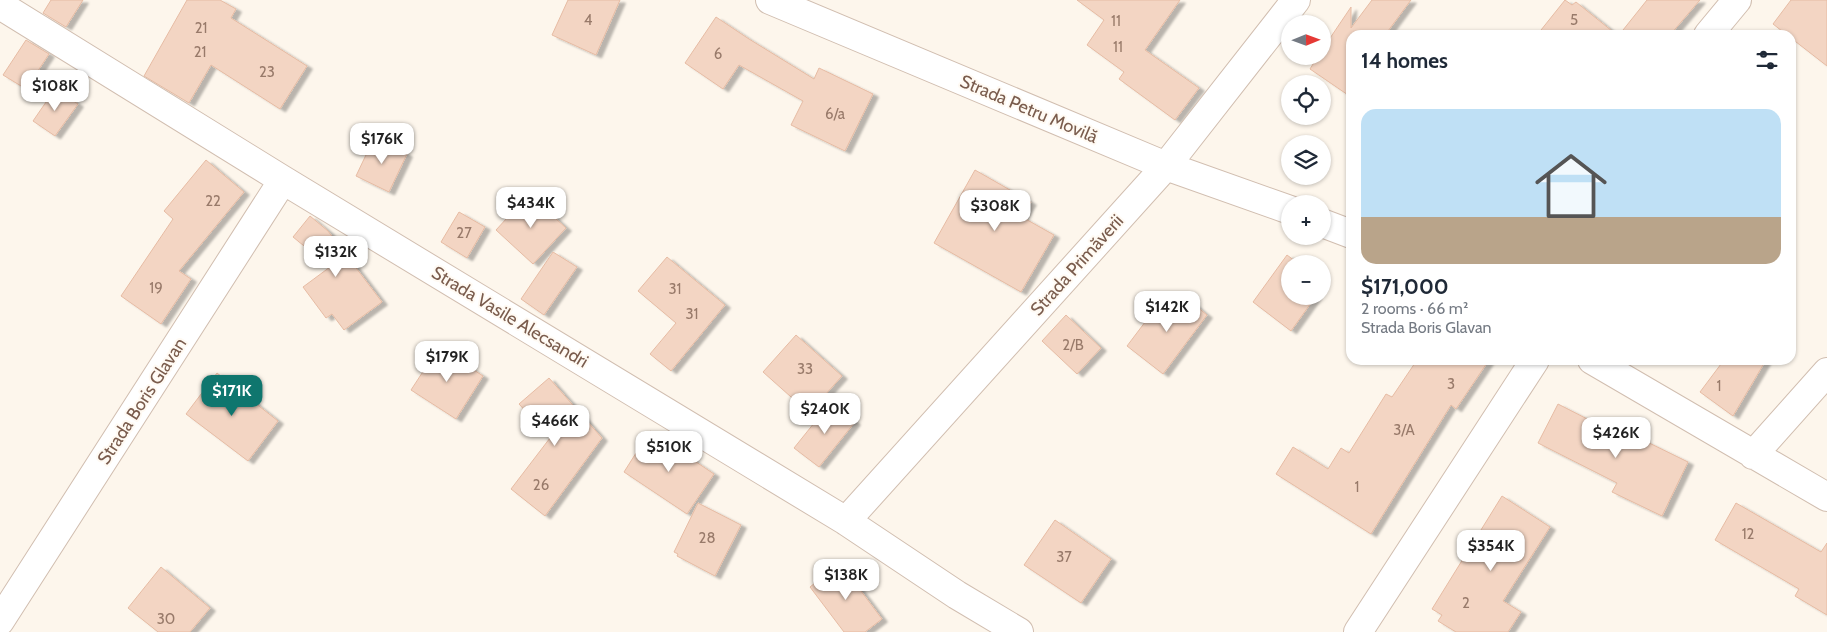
<!DOCTYPE html>
<meta charset="utf-8">
<style>
:root{--surface:#fff;--page:#f2f2f3;--text:#1f2937;--muted:#747a83;--line:#e0e1e3;--accent:#0f766e}
body{margin:0;font-family:Cabin,sans-serif;background:var(--page);color:var(--text);height:100vh;display:flex;flex-direction:column;font-size:19px;white-space:nowrap}
*{box-sizing:border-box;margin:0}
p{font-size:16px;color:var(--muted)}
.icon{flex:none;width:28px;height:28px;fill:none;stroke:currentColor;stroke-width:2;stroke-linecap:round;stroke-linejoin:round}
.map{position:relative;flex:1;overflow:hidden}
.details{position:absolute;left:1346px;top:30px;width:450px;height:335px;display:flex;flex-direction:column;background:var(--surface);border-radius:15px;box-shadow:0 1px 4px #0004}
.details>*{flex:none}
.needle{width:32px;rotate:89deg}
.controls{position:absolute;left:1281px;top:15px;display:grid;gap:10px}
.controls a{display:grid;place-items:center;width:50px;height:50px;border-radius:50%;background:var(--surface);box-shadow:0 1px 4px #0004;font-size:25px}
.price{position:absolute;translate:-50% -42px;padding:0 11px;border-radius:10px;background:#fff;color:#222;font-size:16px;line-height:32px;filter:drop-shadow(0 1px 2px #0008)}
.price::after{content:'';position:absolute;left:50%;top:30px;width:15px;height:11px;margin-left:-8px;background:inherit;clip-path:polygon(0 0,100% 0,50% 100%)}
.price.selected{background:var(--accent);color:#fff}
ul{padding:0;list-style:none}
li{display:grid;align-content:center;gap:10px;height:265px;padding:0 15px}
li+li{border-top:1px solid var(--line)}
li span{display:grid;place-items:center;height:155px;border-radius:15px;color:#555}
li>.icon{margin-inline-start:auto}
span .icon{width:90px;height:90px;fill:#fffc;stroke-width:1}
li b{font-size:21px}
h2{display:flex;justify-content:space-between;align-items:center;height:60px;padding:0 15px;font-size:21px}
.map>svg:first-child{display:block}
.building{fill:#f3d5c3;stroke:#e6bba3;filter:url(#shadow)}
.lines{fill:none;stroke-linecap:round;stroke-linejoin:round}
.minor-casing{stroke:#d1beb0;stroke-width:30}
.minor{stroke:#fff;stroke-width:28}
.labels{text-anchor:middle;stroke-width:4;stroke-linejoin:round;paint-order:stroke}
.number-label{font-size:15px;fill:#987a6a}
.street-label{font-size:18px;fill:#7a5c4d;stroke:#fffaf3}
</style>
<div class="map">
<svg width="1827" height="632" viewBox="0 0 1827 632">
<defs>
<filter id="shadow"><feDropShadow dx="5.5" dy="3" stdDeviation="1" flood-color="#0004"/></filter>
</defs>
<rect width="100%" height="100%" fill="#fdf6ec"/>
<path class="building" d="M 51,0 L 83,0 L 66,27 L 43,13 Z
M 187,0 L 220,0 L 236,9 L 231,18 L 307,66 L 280,109 L 211,65 L 189,103 L 144,76 Z
M 568,0 L 620,0 L 596,55 L 552,35 Z
M 1077,0 L 1180,0 L 1145,50 L 1199,88 L 1175,120 L 1119,79 L 1124,72 L 1087,45 L 1104,20 Z
M 1372,0 L 1411,0 L 1385,35 L 1351,35 L 1351,97 L 1310,69 L 1318,56 L 1322,56 L 1322,50 L 1351,7 L 1351,28 Z
M 1565,0 L 1572,5 L 1576,2 L 1617,35 L 1537,35 Z
M 1647,0 L 1700,0 L 1670,35 L 1619,35 Z
M 1791,0 L 1827,0 L 1827,66 L 1791,38 L 1791,35 L 1787,35 L 1773,24 Z
M 716,17 L 749,39 L 814,79 L 819,68 L 873,94 L 845,151 L 791,125 L 803,101 L 739,65 L 723,89 L 685,63 Z
M 26,40 L 49,54 L 26,89 L 3,75 Z
M 55,89 L 78,104 L 55,136 L 33,121 Z
M 374,138 L 407,154 L 389,192 L 356,176 Z
M 206,160 L 244,192 L 179,271 L 191,279 L 161,324 L 121,296 L 173,219 L 164,211 Z
M 975,170 L 1031,202 L 1022,217 L 1054,235 L 1021,292 L 934,243 Z
M 529,194 L 566,228 L 533,264 L 496,230 Z
M 459,212 L 485,227 L 467,258 L 441,242 Z
M 310,216 L 328,231 L 382,302 L 344,330 L 332,314 L 326,318 L 303,287 L 330,267 L 293,237 Z
M 553,252 L 577,267 L 544,315 L 521,299 Z
M 1287,255 L 1299,264 L 1290,264 L 1290,296 L 1316,296 L 1291,331 L 1253,302 Z
M 667,257 L 725,305 L 671,371 L 650,354 L 676,323 L 638,291 Z
M 1184,296 L 1207,315 L 1163,374 L 1127,346 L 1161,301 L 1173,310 Z
M 1066,315 L 1101,348 L 1077,374 L 1042,341 Z
M 796,335 L 842,376 L 809,413 L 763,372 Z
M 439,347 L 483,376 L 456,419 L 411,390 Z
M 1417,360 L 1489,360 L 1456,409 L 1451,405 L 1371,534 L 1276,474 L 1293,447 L 1328,469 L 1341,448 L 1349,453 L 1386,394 L 1392,397 Z
M 1724,360 L 1766,360 L 1733,416 L 1700,392 Z
M 217,373 L 278,421 L 248,461 L 186,414 Z
M 549,378 L 602,438 L 545,516 L 511,489 L 550,438 L 519,404 Z
M 831,402 L 855,422 L 819,467 L 794,448 Z
M 1558,404 L 1636,444 L 1639,438 L 1688,462 L 1662,516 L 1612,492 L 1617,483 L 1538,443 Z
M 650,431 L 714,474 L 687,514 L 624,472 Z
M 1502,496 L 1550,527 L 1503,601 L 1521,612 L 1508,632 L 1456,632 L 1438,621 L 1442,615 L 1432,609 Z
M 698,503 L 741,525 L 715,576 L 677,556 L 678,554 L 674,552 Z
M 1736,503 L 1821,552 L 1827,543 L 1827,615 L 1795,596 L 1799,589 L 1715,540 Z
M 1055,520 L 1111,559 L 1081,603 L 1024,565 Z
M 840,563 L 882,619 L 865,632 L 844,632 L 810,587 Z
M 161,567 L 210,608 L 190,632 L 158,632 L 128,608 Z"/>
<g class="lines">
<defs>
<path id="minor" d="M 770,0 L 1166,166 L 1290,210
M 0,5 L 283,180 L 846,521 L 957,595 L 1019,632
M 1708,35 L 1737,0
M 1322,223 L 1351,234
M 1592,360 L 1827,497
M 1753,455 L 1827,372
M 846,521 L 1166,166 L 1296,0
M 0,621 L 283,180
M 1358,632 L 1535,360"/>
</defs>
<use href="#minor" class="minor-casing"/>
<use href="#minor" class="minor"/>
</g>
<g class="labels">
<g class="number-label">
<text x="588" y="25">4</text>
<text x="1574" y="25">5</text>
<text x="1116" y="26">11</text>
<text x="201" y="33">21</text>
<text x="1118" y="52">11</text>
<text x="200" y="57">21</text>
<text x="718" y="59">6</text>
<text x="267" y="77">23</text>
<text x="835" y="119">6/a</text>
<text x="213" y="206">22</text>
<text x="464" y="238">27</text>
<text x="156" y="293">19</text>
<text x="675" y="294">31</text>
<text x="692" y="319">31</text>
<text x="1073" y="350">2/B</text>
<text x="805" y="374">33</text>
<text x="1451" y="389">3</text>
<text x="1719" y="391">1</text>
<text x="1404" y="435">3/A</text>
<text x="541" y="490">26</text>
<text x="1357" y="492">1</text>
<text x="1748" y="539">12</text>
<text x="707" y="543">28</text>
<text x="1064" y="562">37</text>
<text x="1466" y="608">2</text>
<text x="166" y="624">30</text>
</g>
<g class="street-label">
<text transform="translate(1029 109) rotate(23)" y="6">Strada Petru Movilă</text>
<text transform="translate(1077 265) rotate(-48)" y="6">Strada Primăverii</text>
<text transform="translate(510 317) rotate(31)" y="6">Strada Vasile Alecsandri</text>
<text transform="translate(142 401) rotate(-57)" y="6">Strada Boris Glavan</text>
</g>
</g>
</svg>
<div class="controls">
<a><svg class="needle" viewBox="-14 -14 28 28"><path d="M0-13l5 13h-10z" fill="#e53935"/><path d="M0 13l5-13h-10z" fill="#747a83"/></svg></a>
<a><svg class="icon" aria-label="locate" viewBox="0 0 24 24"><circle cx="12" cy="12" r="6"/><path d="M12 2v4M12 18v4M2 12h4M18 12h4"/></svg></a>
<a><svg class="icon" aria-label="layers" viewBox="0 0 24 24"><path d="M12 4l9 5-9 5-9-5zM3 14l9 5 9-5"/></svg></a>
<a>+</a>
<a>−</a>
</div>
<b class="price" style="left:55px;top:112px">$108K</b>
<b class="price" style="left:382px;top:165px">$176K</b>
<b class="price" style="left:531px;top:229px">$434K</b>
<b class="price" style="left:995px;top:232px">$308K</b>
<b class="price" style="left:336px;top:278px">$132K</b>
<b class="price" style="left:1167px;top:333px">$142K</b>
<b class="price" style="left:447px;top:383px">$179K</b>
<b class="price selected" style="left:232px;top:417px">$171K</b>
<b class="price" style="left:825px;top:435px">$240K</b>
<b class="price" style="left:555px;top:447px">$466K</b>
<b class="price" style="left:1616px;top:459px">$426K</b>
<b class="price" style="left:669px;top:473px">$510K</b>
<b class="price" style="left:1491px;top:572px">$354K</b>
<b class="price" style="left:846px;top:601px">$138K</b>
<section class="details">
<h2>14 homes<svg class="icon" aria-label="filters" viewBox="0 0 24 24"><path d="M4 7h16M4 17h16"/><circle cx="9" cy="7" r="2"/><circle cx="15" cy="17" r="2"/></svg></h2>
<ul>
<li><span style="background:linear-gradient(#bfe0f5 70%,#b9a48a 0)"><svg class="icon" aria-label="home" viewBox="0 0 24 24"><path d="M3 11l9-7 9 7M6 9v11h12V9"/></svg></span><div><b>$171,000</b><p>2 rooms · 66 m²</p><p>Strada Boris Glavan</p></div></li>
</ul>
</section>
</div>
